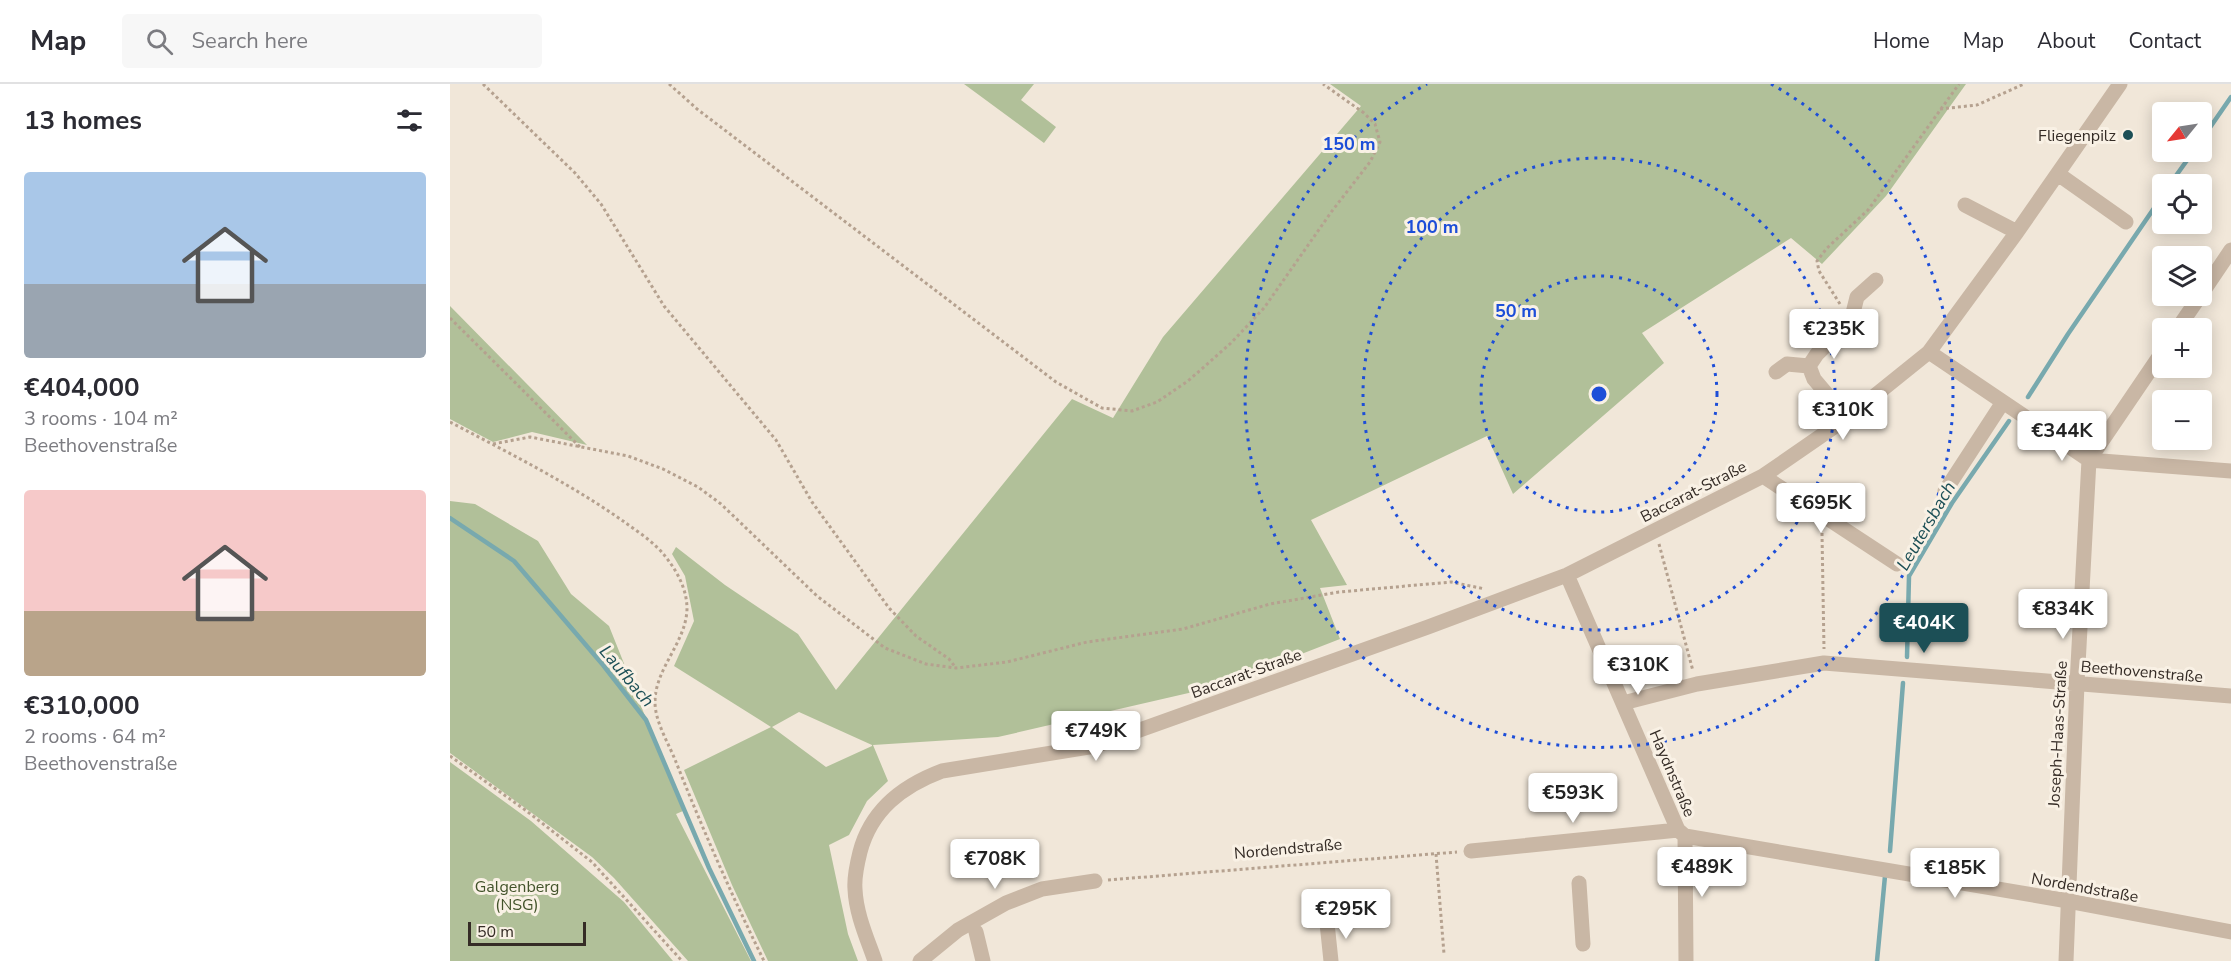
<!DOCTYPE html>
<meta charset="utf-8">
<style>
:root{--surface:#fff;--page:#f7f7f7;--text:#2b2b33;--muted:#7c7c81;--line:#e1e1e2;--accent:#1c4f56}
body{margin:0;font-family:"Nunito Sans",sans-serif;background:var(--page);color:var(--text);height:100vh;display:flex;flex-direction:column;font-size:22px;white-space:nowrap}
*{box-sizing:border-box;margin:0}
p{font-size:20px;color:var(--muted)}
.icon{flex:none;width:33px;height:33px;fill:none;stroke:currentColor;stroke-width:2;stroke-linecap:round;stroke-linejoin:round}
.map{position:relative;flex:1;overflow:hidden}
.details{display:flex;flex-direction:column;background:var(--surface);width:450px}
.details>*{flex:none}
.needle{width:39px;rotate:240deg}
.tools{position:absolute;left:1702px;top:18px;display:grid;gap:12px}
.tools a{display:grid;place-items:center;width:60px;height:60px;border-radius:6px;background:var(--surface);box-shadow:0 3px 15px #0003;font-size:30px}
.scale{position:absolute;left:18px;bottom:15px;width:118px;box-sizing:border-box;padding-left:6px;border:3px solid #352c26;border-top:0;font-size:16px;line-height:21px;white-space:nowrap;color:#352c26;-webkit-text-stroke:4px #f9f1e5;paint-order:stroke}
.price{position:absolute;translate:-50% -51px;padding:0 14px;border-radius:6px;background:#fff;color:#222;font-size:20px;line-height:39px;filter:drop-shadow(0 2px 3px #0008)}
.price::after{content:'';position:absolute;left:50%;top:36px;width:18px;height:14px;margin-left:-9px;background:inherit;clip-path:polygon(0 0,100% 0,50% 100%)}
.price.current{background:var(--accent);color:#fff}
ul{padding:0;list-style:none}
li{display:grid;align-content:center;gap:12px;height:318px;padding:0 24px}
li span{display:grid;place-items:center;height:186px;border-radius:6px;color:#555}
li>.icon{margin-inline-start:auto}
span .icon{width:108px;height:108px;fill:#fffc;stroke-width:1}
li b{font-size:26px}
h2{display:flex;justify-content:space-between;align-items:center;height:72px;padding:0 24px;font-size:26px}
header{display:flex;align-items:center;gap:36px;box-sizing:border-box;height:84px;padding:0 30px;background:var(--surface);border-bottom:2px solid var(--line)}
header strong{font-size:28px}
nav{display:flex;gap:33px;margin-inline-start:auto;font-size:21px}
.search{width:420px;height:54px;background:var(--page);display:flex;align-items:center;gap:15px;box-sizing:border-box;padding:0 21px;border-radius:6px;color:var(--muted);font-size:22px}
main{display:flex;flex:1;min-height:0}
.map>svg:first-child{display:block}
.green{fill:#b1c099;fill-rule:evenodd}
.lines{fill:none;stroke-linecap:round;stroke-linejoin:round}
.stream{stroke:#78a9ae;stroke-width:4.5}
.path{stroke:#b5a18f;stroke-width:3;stroke-dasharray:3 3;stroke-linecap:butt}
.minor{stroke:#c9b7a5;stroke-width:15}
.ring{fill:none;stroke:#1d4ed8;stroke-width:3;stroke-dasharray:3 6}
.poi-dot{fill:#1c4f56;stroke:#f9f1e5;stroke-width:2}
.labels{text-anchor:middle;stroke-width:6;stroke-linejoin:round;paint-order:stroke}
.poi-label{font-size:16px;fill:#352c26;stroke:#f9f1e5;text-anchor:end}
.street-label{font-size:16px;fill:#352c26;stroke:#f9f1e5}
.park-label{font-size:16px;fill:#42532a;stroke:#f9f1e5}
.water-label{font-size:18px;font-style:italic;fill:#1c4f56;stroke:#f9f1e5}
.centre{fill:#1d4ed8;stroke:#f9f1e5;stroke-width:3}
.ring-label{font-size:18px;text-anchor:middle;font-weight:bold;fill:#1d4ed8;stroke:#f9f1e5;stroke-width:6;stroke-linejoin:round;paint-order:stroke}
</style>
<header>
<strong>Map</strong>
<div class="search"><svg class="icon" aria-label="search" viewBox="0 0 24 24"><circle cx="10" cy="10" r="6"/><path d="M15 15l6 6"/></svg>Search here</div>
<nav><a>Home</a><a>Map</a><a>About</a><a>Contact</a></nav>
</header>
<main>
<section class="details">
<h2>13 homes<svg class="icon" aria-label="filters" viewBox="0 0 24 24"><path d="M4 7h16M4 17h16"/><circle cx="9" cy="7" r="2"/><circle cx="15" cy="17" r="2"/></svg></h2>
<ul>
<li><span style="background:linear-gradient(#a9c7e8 60%,#9aa5b1 0)"><svg class="icon" aria-label="home" viewBox="0 0 24 24"><path d="M3 11l9-7 9 7M6 9v11h12V9"/></svg></span><div><b>€404,000</b><p>3 rooms · 104 m²</p><p>Beethovenstraße</p></div></li>
<li><span style="background:linear-gradient(#f6c9c9 65%,#b9a48a 0)"><svg class="icon" aria-label="home" viewBox="0 0 24 24"><path d="M3 11l9-7 9 7M6 9v11h12V9"/></svg></span><div><b>€310,000</b><p>2 rooms · 64 m²</p><p>Beethovenstraße</p></div></li>
</ul>
</section>
<div class="map">
<svg width="1781" height="877" viewBox="0 0 1781 877">
<rect width="100%" height="100%" fill="#f1e7d9"/>
<path class="green" d="M 514,0 L 584,0 L 571,16 L 606,43 L 594,59 Z
M 880,0 L 1516,0 L 1436,112 L 1372,180 L 1341,154 L 1192,249 L 1214,279 L 1063,410 L 1037,352 L 861,436 L 897,501 L 870,504 L 890,555 L 769,602 L 548,653 L 423,661 L 438,697 L 417,717 L 399,751 L 379,761 L 398,850 L 408,877 L 318,877 L 282,801 L 234,686 L 321,643 L 224,582 L 244,537 L 235,492 L 222,470 L 226,463 L 275,501 L 348,550 L 386,606 L 622,315 L 663,334 L 713,253 L 911,22 ZM 349,628 L 422,661 L 422,662 L 376,683 L 322,643 Z
M 0,222 L 137,361 L 82,348 L 43,358 L 0,335 Z
M 0,417 L 25,420 L 88,457 L 121,510 L 159,542 L 233,727 L 226,730 L 301,877 L 238,877 L 164,794 L 142,773 L 0,669 Z
M 0,678 L 81,737 L 174,818 L 223,877 L 0,877 Z"/>
<g class="lines">
<path class="stream" d="M 1752,55 L 1781,13
M 1720,100 L 1743,68
M 1578,313 L 1618,250 L 1713,111
M 0,434 L 64,477 L 153,581 L 196,636 L 259,784 L 304,877
M 1457,573 L 1459,492 L 1502,419 L 1559,337
M 1440,767 L 1453,599
M 1427,877 L 1435,792"/>
<path class="path" d="M 33,0 L 125,89 L 151,120 L 214,222 L 326,356 L 362,418 L 439,524 L 466,552 L 499,575 L 506,584
M 219,0 L 247,25 L 606,298 L 652,324 L 682,327 L 707,318 L 738,297 L 781,259 L 814,224 L 882,127 L 920,78 L 930,58 L 925,40 L 914,29 L 873,0
M 1490,25 L 1527,21 L 1574,0
M 1390,220 L 1369,187 L 1367,177 L 1377,164 L 1418,126 L 1509,0
M 0,234 L 130,363
M 0,338 C 59,369 119,399 173,437 C 187,447 204,458 215,472 C 227,487 237,505 237,525 C 236,559 205,584 205,618 C 205,638 219,660 226,678 C 253,746 282,812 314,877
M 43,360 L 80,353 L 178,372 L 213,385 L 248,403 L 271,420 L 367,512 L 435,564 L 476,580 L 506,584 L 557,578 L 637,558 L 733,545 L 820,520 L 889,508 L 1001,498 L 1035,505
M 1372,449 L 1374,565
M 1209,460 L 1243,587
M 0,672 L 74,725 L 142,778 L 232,877
M 986,770 L 994,870
M 658,796 L 1007,768"/>
<path class="minor" d="M 1608,90 L 1676,138
M 1515,121 L 1567,148
M 1752,209 L 1781,166
M 1728,244 L 1750,212
M 1479,268 L 1639,376 L 1781,387
M 1326,288 L 1337,280 L 1359,282
M 1397,334 L 1364,295 L 1359,282 L 1367,270 L 1401,237 L 1407,213 L 1426,196
M 1313,392 L 1447,480
M 1495,407 L 1553,318
M 1117,491 L 1228,746 L 1235,752 L 1236,877
M 1173,619 L 1247,600 L 1374,579 L 1781,612
M 1235,752 L 1618,817 L 1781,848
M 1021,767 L 1228,746
M 1129,799 L 1133,860
M 877,839 L 881,877
M 526,848 L 533,877
M 425,877 C 417,854 406,830 405,805 C 404,793 407,780 410,768 C 421,726 452,702 492,687 L 645,662 L 978,543 L 1117,491 L 1313,392 L 1397,334 L 1479,268 L 1567,148 L 1670,0
M 470,877 L 508,846 L 556,819 L 592,805 L 645,797
M 1616,877 L 1627,600 L 1639,376 L 1713,267"/>
</g>
<g class="ring">
<circle cx="1149" cy="310" r="118"/>
<circle cx="1149" cy="310" r="236"/>
<path d="M1321 0A354 354 0 1 1 977 0"/>
</g>
<circle class="poi-dot" cx="1678" cy="51" r="6"/>
<g class="labels">
<g class="poi-label">
<text x="1666" y="57">Fliegenpilz</text>
</g>
<g class="street-label">
<text transform="translate(1243 407) rotate(-27)" y="6">Baccarat-Straße</text>
<text transform="translate(1692 587) rotate(5)" y="6">Beethovenstraße</text>
<text transform="translate(796 589) rotate(-20)" y="6">Baccarat-Straße</text>
<text transform="translate(1607 650) rotate(-87)" y="6">Joseph-Haas-Straße</text>
<text transform="translate(1223 689) rotate(67)" y="6">Haydnstraße</text>
<text transform="translate(838 764) rotate(-5)" y="6">Nordendstraße</text>
<text transform="translate(1635 803) rotate(10)" y="6">Nordendstraße</text>
</g>
<g class="park-label">
<text x="67" y="808">Galgenberg<tspan x="67" dy="18">(NSG)</tspan></text>
</g>
<g class="water-label">
<text transform="translate(1476 442) rotate(-60)" y="6">Leutersbach</text>
<text transform="translate(177 592) rotate(50)" y="6">Laufbach</text>
</g>
</g>
<circle cx="1149" cy="310" r="9" class="centre"/>
<g class="ring-label">
<text x="899" y="66">150 m</text>
<text x="982" y="149">100 m</text>
<text x="1066" y="233">50 m</text>
</g>
</svg>
<div class="tools">
<a><svg class="needle" viewBox="-14 -14 28 28"><path d="M0-13l5 13h-10z" fill="#e53935"/><path d="M0 13l5-13h-10z" fill="#7c7c81"/></svg></a>
<a><svg class="icon" aria-label="locate" viewBox="0 0 24 24"><circle cx="12" cy="12" r="6"/><path d="M12 2v4M12 18v4M2 12h4M18 12h4"/></svg></a>
<a><svg class="icon" aria-label="layers" viewBox="0 0 24 24"><path d="M12 4l9 5-9 5-9-5zM3 14l9 5 9-5"/></svg></a>
<a>+</a>
<a>−</a>
</div>
<div class="scale">50 m</div>
<b class="price" style="left:1384px;top:276px">€235K</b>
<b class="price" style="left:1393px;top:357px">€310K</b>
<b class="price" style="left:1612px;top:378px">€344K</b>
<b class="price" style="left:1371px;top:450px">€695K</b>
<b class="price" style="left:1613px;top:556px">€834K</b>
<b class="price current" style="left:1474px;top:570px">€404K</b>
<b class="price" style="left:1188px;top:612px">€310K</b>
<b class="price" style="left:646px;top:678px">€749K</b>
<b class="price" style="left:1123px;top:740px">€593K</b>
<b class="price" style="left:545px;top:806px">€708K</b>
<b class="price" style="left:1252px;top:814px">€489K</b>
<b class="price" style="left:1505px;top:815px">€185K</b>
<b class="price" style="left:896px;top:856px">€295K</b>
</div>
</main>
